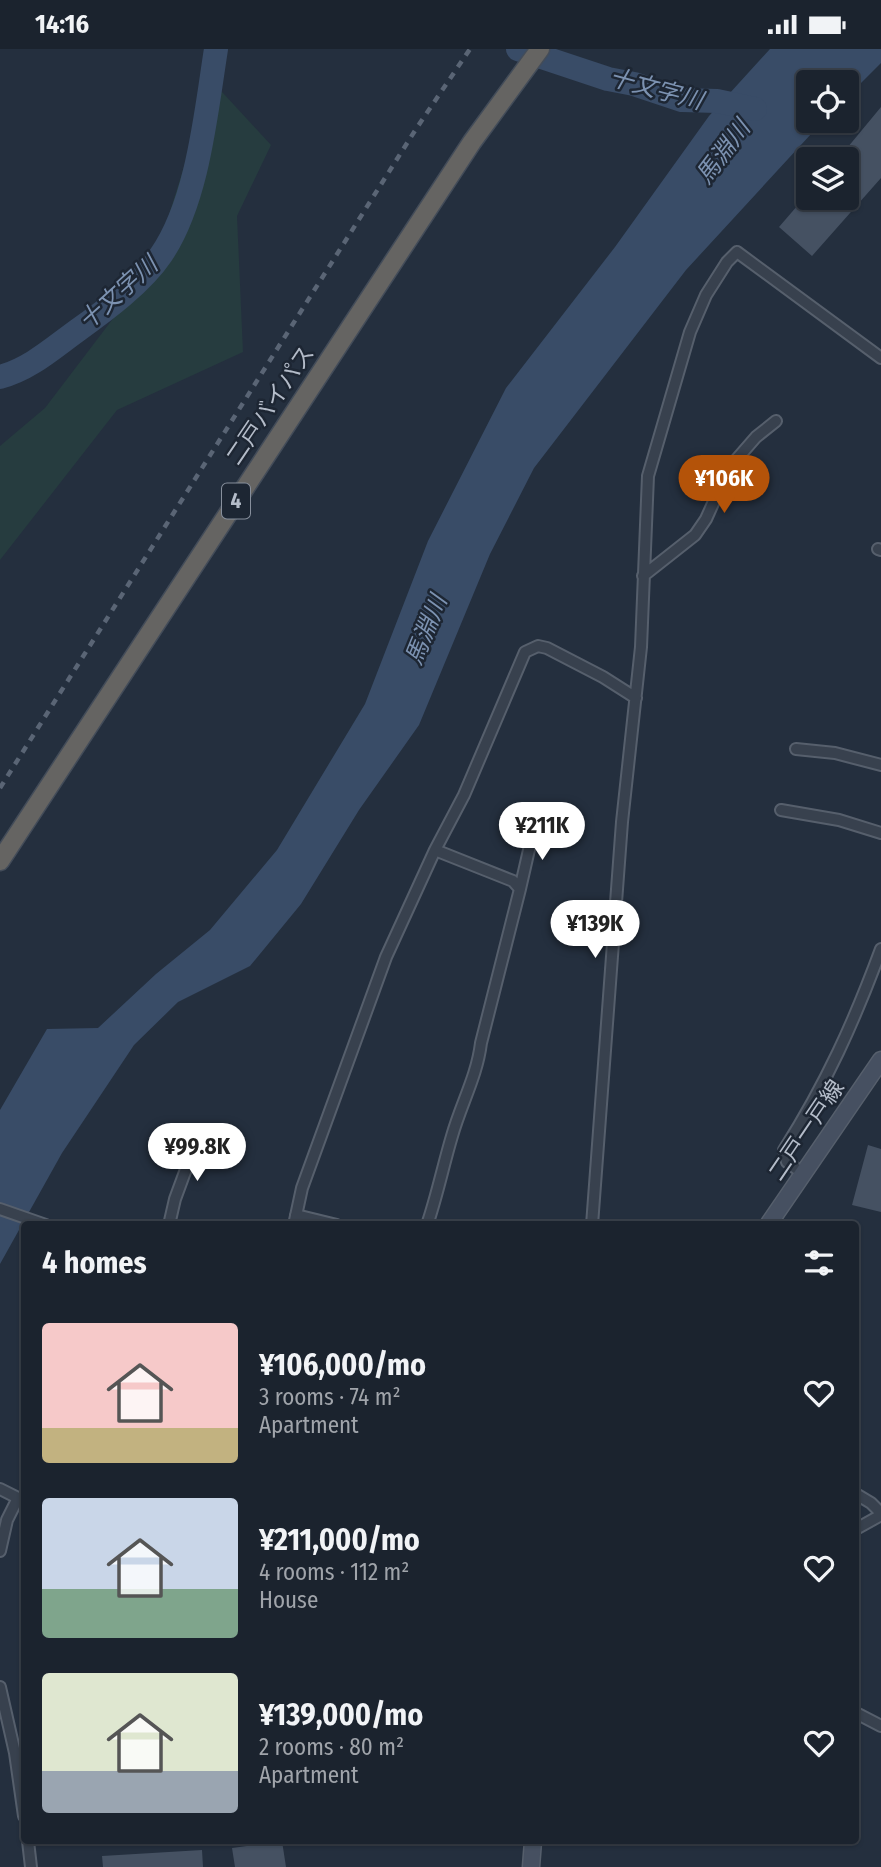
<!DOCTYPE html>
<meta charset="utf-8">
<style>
:root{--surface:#1b232e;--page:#282f3a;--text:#f1f3f6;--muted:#a0a4aa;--line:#39404a;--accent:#b45309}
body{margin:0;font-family:"Fira Sans Condensed","Noto Sans JP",sans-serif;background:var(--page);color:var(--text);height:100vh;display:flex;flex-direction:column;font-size:26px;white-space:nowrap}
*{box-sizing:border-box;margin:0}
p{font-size:23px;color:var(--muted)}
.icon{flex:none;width:38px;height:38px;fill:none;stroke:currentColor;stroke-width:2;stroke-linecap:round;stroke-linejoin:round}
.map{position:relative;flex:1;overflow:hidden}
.side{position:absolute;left:21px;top:1172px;width:838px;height:623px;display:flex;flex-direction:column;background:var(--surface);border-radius:7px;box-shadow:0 2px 5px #0004,0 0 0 2px var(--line)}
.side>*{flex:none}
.controls{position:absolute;left:796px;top:21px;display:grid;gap:14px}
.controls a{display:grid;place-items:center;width:63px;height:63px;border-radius:7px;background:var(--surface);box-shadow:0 2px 5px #0004,0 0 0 2px var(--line);font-size:35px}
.price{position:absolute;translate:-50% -60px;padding:0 16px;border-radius:24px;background:#fff;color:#222;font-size:23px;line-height:46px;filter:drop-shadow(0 2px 4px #0008)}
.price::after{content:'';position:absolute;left:50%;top:42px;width:21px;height:16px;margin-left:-10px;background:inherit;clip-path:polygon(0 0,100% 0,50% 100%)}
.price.on{background:var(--accent);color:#fff}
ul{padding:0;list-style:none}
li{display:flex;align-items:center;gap:21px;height:175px;padding:0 21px}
li span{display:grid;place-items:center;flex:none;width:196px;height:140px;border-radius:7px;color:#555}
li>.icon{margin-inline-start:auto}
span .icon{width:84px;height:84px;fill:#fffc;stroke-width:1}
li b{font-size:30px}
h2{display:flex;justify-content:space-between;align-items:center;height:84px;padding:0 21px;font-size:30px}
.status{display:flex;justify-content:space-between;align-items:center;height:49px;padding:0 35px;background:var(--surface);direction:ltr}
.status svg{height:19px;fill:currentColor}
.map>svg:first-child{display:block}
.green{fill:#263c3f}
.water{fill:#394c67}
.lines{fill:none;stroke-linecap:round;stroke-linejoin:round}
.river{stroke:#394c67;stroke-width:24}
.building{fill:#455162}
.minor-casing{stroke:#565f6c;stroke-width:14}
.secondary-casing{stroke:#565f6c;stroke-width:19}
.trunk-casing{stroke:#434c59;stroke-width:21}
.minor{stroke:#38414e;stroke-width:10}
.secondary{stroke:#465061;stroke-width:16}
.trunk{stroke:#656462;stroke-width:18}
.rail{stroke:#5a6575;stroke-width:4.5;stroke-dasharray:7 7;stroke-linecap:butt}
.labels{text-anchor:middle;stroke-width:5;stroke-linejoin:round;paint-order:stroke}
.shield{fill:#1d2633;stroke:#878f9c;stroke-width:2}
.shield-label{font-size:21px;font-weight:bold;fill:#b4bcc9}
.street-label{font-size:23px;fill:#b4bcc9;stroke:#1d2633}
.water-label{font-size:24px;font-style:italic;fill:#7c92b1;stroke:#1d2633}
</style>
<div class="status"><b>14:16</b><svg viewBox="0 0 49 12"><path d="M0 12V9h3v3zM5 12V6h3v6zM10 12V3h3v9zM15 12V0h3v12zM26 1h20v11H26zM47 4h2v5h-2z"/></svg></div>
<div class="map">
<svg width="881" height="1818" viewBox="0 0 881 1818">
<rect width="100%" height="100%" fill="#242f3e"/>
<path class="green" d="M 211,31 L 271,96 L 237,167 L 243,303 L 117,361 L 0,511 L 0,397 L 45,359 L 153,217 Z"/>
<path class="water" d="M 770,0 L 881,0 L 881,14 L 847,48 L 847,33 L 808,33 L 808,72 L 823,72 L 686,221 L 534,419 L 490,505 L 419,676 L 359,761 L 301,855 L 250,917 L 178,953 L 134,996 L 62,1104 L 0,1215 L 0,1061 L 47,980 L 98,979 L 156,925 L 210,881 L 277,801 L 365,655 L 428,492 L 506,339 L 615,198 L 709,67 Z"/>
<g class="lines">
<path class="river" d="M 518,0 L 608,30 L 634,35 L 682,51 L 717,52 L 755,60
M 0,328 C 30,320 53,299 78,281 C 106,261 142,234 161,206 C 198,152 206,63 216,0"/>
</g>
<path class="building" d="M 881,58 L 881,129 L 812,207 L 779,178 L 804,149 L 847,149 L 847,110 L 838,110 Z
M 868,1096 L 881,1100 L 881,1163 L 852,1156 Z
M 282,1792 L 286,1818 L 235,1818 L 232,1799 Z
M 202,1801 L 203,1818 L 103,1818 L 102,1807 Z"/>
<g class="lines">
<defs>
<path id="minor" d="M 878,500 L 881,501
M 643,527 L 695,486 L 706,470 L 729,419 L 756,388 L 776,372
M 796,700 L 835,704 L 881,716
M 781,761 L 839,771 L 881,784
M 520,840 L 534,779
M 804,1125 L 787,1113 L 784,1101 C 826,1035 854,973 881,900
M 0,1160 L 46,1176
M 296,1166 L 337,1176
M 169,1176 L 175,1150 L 199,1085
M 294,1176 L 302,1139 L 386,908 L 435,801 L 464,746 L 525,603 L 538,597 L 547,599 L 603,628 L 636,649
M 427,1176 C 437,1147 443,1117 452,1087 C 461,1055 477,1027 481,994 L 520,840 L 513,832 L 435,801
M 592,1176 L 622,773 L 641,598 L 648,427 L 690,283 L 706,246 L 727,213 L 737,203 L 881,309
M 0,1440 L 18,1449
M 856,1445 L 871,1454 L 881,1464
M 856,1480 L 881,1466
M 0,1502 L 7,1471 L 18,1449 L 24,1451
M 0,1638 L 15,1704 L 24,1767
M 856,1664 L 881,1677
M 28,1792 L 31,1818"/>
<path id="secondary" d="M 768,1176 L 881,1011
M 531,1818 L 533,1792"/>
<path id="trunk" d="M 0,812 L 472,93 L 540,0"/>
</defs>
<use href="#minor" class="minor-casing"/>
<use href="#secondary" class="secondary-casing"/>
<use href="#trunk" class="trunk-casing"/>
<use href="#minor" class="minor"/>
<use href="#secondary" class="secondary"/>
<use href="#trunk" class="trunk"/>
<path class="rail" d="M 0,739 L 416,80 L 470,0"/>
</g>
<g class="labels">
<rect class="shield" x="222" y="434.5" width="28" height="35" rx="5"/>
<g class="shield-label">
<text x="236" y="459">4</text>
</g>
<g class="street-label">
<text transform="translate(270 356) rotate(-56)" y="8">二戸バイパス</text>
<text transform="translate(806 1081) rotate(-56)" y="8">二戸一戸線</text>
</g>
<g class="water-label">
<text transform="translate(656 40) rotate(15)" y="8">十文字川</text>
<text transform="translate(723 103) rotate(-53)" y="8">馬淵川</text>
<text transform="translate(118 244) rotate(-42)" y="8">十文字川</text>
<text transform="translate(426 581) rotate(-68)" y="8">馬淵川</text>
</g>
</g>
</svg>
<div class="controls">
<a><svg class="icon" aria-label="locate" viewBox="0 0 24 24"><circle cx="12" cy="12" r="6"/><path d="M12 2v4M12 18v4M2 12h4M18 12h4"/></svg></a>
<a><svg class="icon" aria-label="layers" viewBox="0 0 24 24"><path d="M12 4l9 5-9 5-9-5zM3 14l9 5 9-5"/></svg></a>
</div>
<b class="price on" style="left:724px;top:466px">¥106K</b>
<b class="price" style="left:542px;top:813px">¥211K</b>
<b class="price" style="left:595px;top:911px">¥139K</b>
<b class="price" style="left:197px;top:1134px">¥99.8K</b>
<section class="side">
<h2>4 homes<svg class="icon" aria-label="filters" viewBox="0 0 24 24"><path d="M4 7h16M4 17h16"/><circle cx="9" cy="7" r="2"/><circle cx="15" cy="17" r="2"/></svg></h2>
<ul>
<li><span style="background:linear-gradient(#f6c9c9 75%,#c2b280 0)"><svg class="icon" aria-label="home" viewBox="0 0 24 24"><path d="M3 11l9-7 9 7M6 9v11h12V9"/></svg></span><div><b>¥106,000/mo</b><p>3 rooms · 74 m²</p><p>Apartment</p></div><svg class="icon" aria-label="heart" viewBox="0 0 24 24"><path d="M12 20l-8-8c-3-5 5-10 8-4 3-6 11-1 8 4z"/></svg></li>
<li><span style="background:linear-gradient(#c9d6e8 65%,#7fa58c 0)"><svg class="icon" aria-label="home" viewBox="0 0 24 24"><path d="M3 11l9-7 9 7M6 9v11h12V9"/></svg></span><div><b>¥211,000/mo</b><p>4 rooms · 112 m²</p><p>House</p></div><svg class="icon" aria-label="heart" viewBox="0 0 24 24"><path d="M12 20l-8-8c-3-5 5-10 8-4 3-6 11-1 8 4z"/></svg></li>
<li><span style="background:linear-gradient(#dfe7d0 70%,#9aa5b1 0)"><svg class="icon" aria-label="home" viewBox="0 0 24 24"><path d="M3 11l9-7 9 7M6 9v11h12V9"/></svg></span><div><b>¥139,000/mo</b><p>2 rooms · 80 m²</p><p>Apartment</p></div><svg class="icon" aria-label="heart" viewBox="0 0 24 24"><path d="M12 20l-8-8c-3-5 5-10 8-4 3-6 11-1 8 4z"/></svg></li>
</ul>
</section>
</div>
